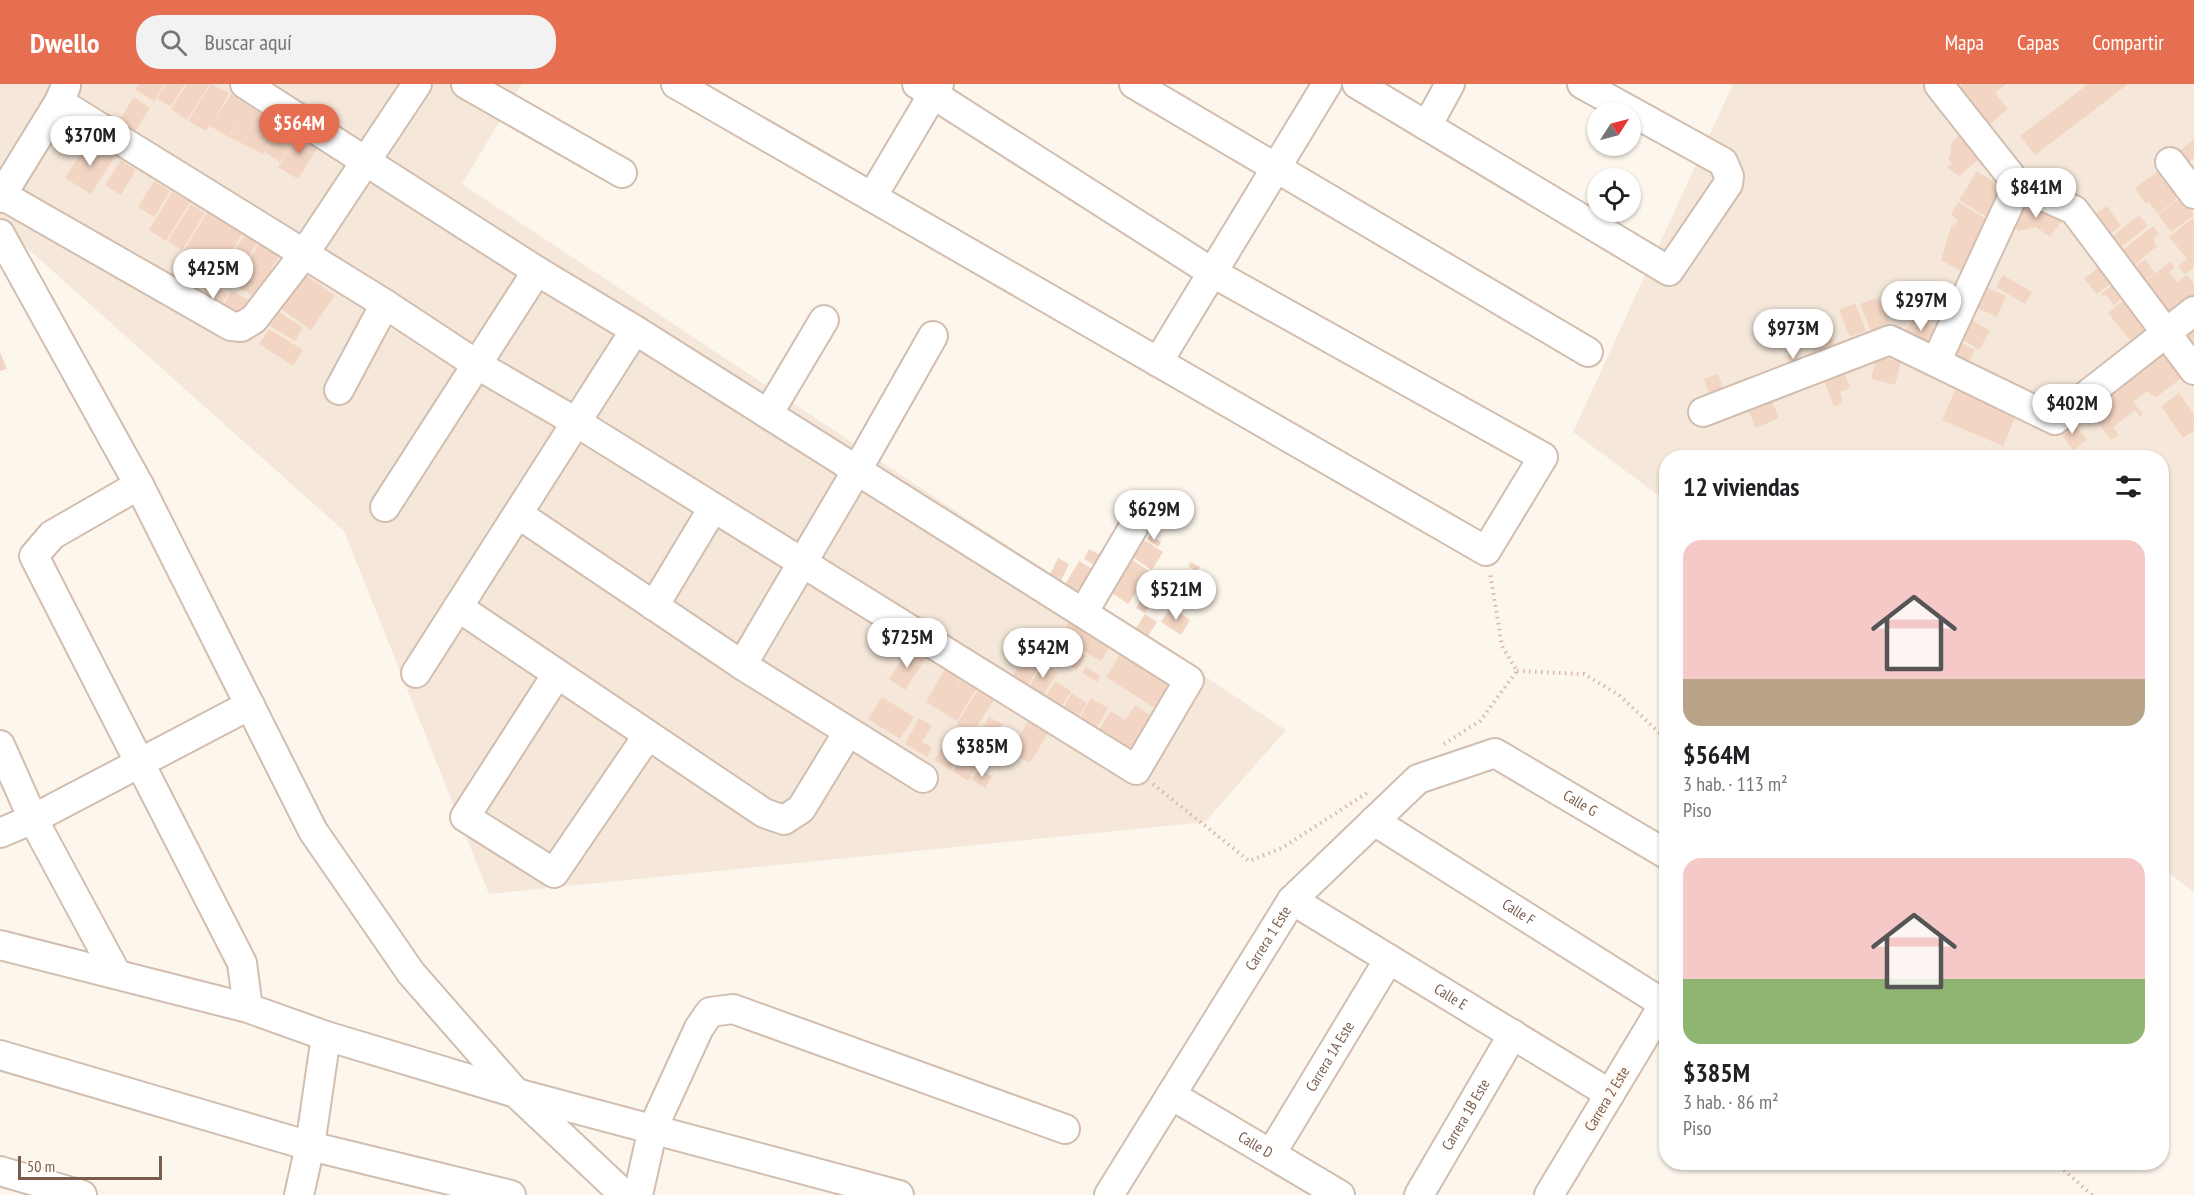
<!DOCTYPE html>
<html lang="es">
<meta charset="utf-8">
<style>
:root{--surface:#fff;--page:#f2f2f2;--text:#202124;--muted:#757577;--accent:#e76f51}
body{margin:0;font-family:"PT Sans Narrow",sans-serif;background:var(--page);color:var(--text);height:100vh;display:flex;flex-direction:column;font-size:22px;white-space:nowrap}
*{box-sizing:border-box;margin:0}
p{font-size:20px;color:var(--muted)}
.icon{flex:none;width:33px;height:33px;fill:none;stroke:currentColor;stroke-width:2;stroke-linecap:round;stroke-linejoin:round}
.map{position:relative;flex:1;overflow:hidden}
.panel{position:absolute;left:1659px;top:366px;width:510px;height:720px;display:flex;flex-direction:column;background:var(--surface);border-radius:24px;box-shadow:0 2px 4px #0004}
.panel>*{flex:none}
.needle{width:39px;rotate:54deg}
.buttons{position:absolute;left:1587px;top:18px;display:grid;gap:12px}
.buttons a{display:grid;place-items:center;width:54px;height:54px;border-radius:50%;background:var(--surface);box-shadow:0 2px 4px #0004;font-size:30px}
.scale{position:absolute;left:18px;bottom:15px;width:144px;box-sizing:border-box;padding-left:6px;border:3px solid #7a5c4d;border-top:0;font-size:16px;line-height:21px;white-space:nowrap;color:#7a5c4d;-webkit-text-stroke:4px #fffaf3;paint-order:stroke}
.price{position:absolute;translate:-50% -51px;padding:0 14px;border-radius:21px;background:#fff;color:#222;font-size:20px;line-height:39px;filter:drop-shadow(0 2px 3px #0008)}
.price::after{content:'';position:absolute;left:50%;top:36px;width:18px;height:14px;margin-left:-9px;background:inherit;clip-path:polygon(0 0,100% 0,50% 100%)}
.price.current{background:var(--accent);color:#fff}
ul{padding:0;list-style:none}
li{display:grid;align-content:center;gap:12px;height:318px;padding:0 24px}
li span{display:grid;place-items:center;height:186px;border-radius:18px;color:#555}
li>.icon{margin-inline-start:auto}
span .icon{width:108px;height:108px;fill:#fffc;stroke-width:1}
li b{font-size:26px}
h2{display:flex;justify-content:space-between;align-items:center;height:72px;padding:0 24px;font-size:26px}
header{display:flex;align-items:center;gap:36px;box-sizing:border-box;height:84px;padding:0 30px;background:var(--accent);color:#fff}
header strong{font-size:28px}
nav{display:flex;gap:33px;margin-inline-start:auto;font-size:21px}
.search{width:420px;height:54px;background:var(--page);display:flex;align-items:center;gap:15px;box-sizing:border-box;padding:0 21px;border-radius:24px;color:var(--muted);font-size:22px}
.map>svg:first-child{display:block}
.residential{fill:#f5e8da}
.building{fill:#f3d5c3}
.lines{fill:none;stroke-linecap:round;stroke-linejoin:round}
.minor-casing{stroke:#d1beb0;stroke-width:32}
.path{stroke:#d9b8a5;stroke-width:4;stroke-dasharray:1.5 4.5;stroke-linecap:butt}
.minor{stroke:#fff;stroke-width:28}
.labels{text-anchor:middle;stroke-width:6;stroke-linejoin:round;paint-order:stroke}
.street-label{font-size:15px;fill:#7a5c4d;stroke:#fffaf3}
</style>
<header>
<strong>Dwello</strong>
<div class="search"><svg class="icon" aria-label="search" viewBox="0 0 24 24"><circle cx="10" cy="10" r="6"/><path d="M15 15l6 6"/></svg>Buscar aquí</div>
<nav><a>Mapa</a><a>Capas</a><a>Compartir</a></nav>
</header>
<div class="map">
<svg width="2194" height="1111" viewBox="0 0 2194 1111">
<rect width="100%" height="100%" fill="#fdf6ec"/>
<path class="residential" d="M 0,0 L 522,0 L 462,100 L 1286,646 L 1205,738 L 489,810 L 344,447 L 0,140 Z
M 1733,0 L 2194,0 L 2194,808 L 2162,784 L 2162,374 L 1666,374 L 1666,417 L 1573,348 Z"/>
<path class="building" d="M 139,0 L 165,0 L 154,17 L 135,5 Z
M 166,0 L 185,0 L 170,23 L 157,14 Z
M 187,0 L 210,0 L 187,36 L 171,25 Z
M 211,0 L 229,9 L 213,38 L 231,10 L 264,32 L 266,29 L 282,39 L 263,70 L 229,53 L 242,30 L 228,53 L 210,42 L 206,47 L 188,37 Z
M 1962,0 L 2006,0 L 1995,9 L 2008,25 L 1982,47 L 1951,9 Z
M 2088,0 L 2128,0 L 2035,71 L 2020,52 Z
M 134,13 L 150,24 L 132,52 L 116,41 Z
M 282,41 L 298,51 L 280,78 L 265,68 Z
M 301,47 L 320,60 L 298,95 L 278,83 Z
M 1958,52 L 1965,56 L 1981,73 L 1959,92 L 1947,83 L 1952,79 L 1948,75 L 1950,72 L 1951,59 Z
M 90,55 L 115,72 L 91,110 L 65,94 Z
M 2194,55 L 2194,74 L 2181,85 L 2172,74 Z
M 121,76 L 136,86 L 121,111 L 105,101 Z
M 2161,85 L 2179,113 L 2158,130 L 2149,118 L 2154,114 L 2146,120 L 2135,104 Z
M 1977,87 L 2005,105 L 1988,134 L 1959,116 Z
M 154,97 L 170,107 L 154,133 L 138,123 Z
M 172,108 L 190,118 L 166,157 L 149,146 Z
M 2185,110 L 2184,117 L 2194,131 L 2171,148 L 2158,131 Z
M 2029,114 L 2062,137 L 2050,153 L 2036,143 L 2019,147 L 2011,141 Z
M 1958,118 L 1992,138 L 1962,188 L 1941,176 L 1951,143 L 1958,137 L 1951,130 Z
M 191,120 L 205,129 L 182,166 L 168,157 Z
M 2107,122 L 2121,142 L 2107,152 L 2093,132 Z
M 207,129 L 242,150 L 218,190 L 183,168 Z
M 2139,131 L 2148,142 L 2117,166 L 2109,155 Z
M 2194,133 L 2194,183 L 2185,190 L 2178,182 L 2187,175 L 2169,153 Z
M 2153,142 L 2159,150 L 2153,155 L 2157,162 L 2131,184 L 2120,168 Z
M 244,151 L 257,159 L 233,200 L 219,192 Z
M 259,159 L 279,172 L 255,213 L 234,201 Z
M 2145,175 L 2155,189 L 2141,198 L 2132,185 Z
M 2170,178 L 2175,184 L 2169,188 L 2177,198 L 2187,191 L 2194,200 L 2194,219 L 2169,238 L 2140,201 Z
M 2104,179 L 2117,195 L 2097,210 L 2084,195 Z
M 304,190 L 335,211 L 311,246 L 280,224 Z
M 2003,191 L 2032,208 L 2025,220 L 1996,203 Z
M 2120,195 L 2131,207 L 2114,221 L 2107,212 L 2100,211 Z
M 210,200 L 228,210 L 216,232 L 198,222 Z
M 1984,202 L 2006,212 L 1997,233 L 1975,223 Z
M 231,207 L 249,216 L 235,241 L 218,232 Z
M 2129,211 L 2155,242 L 2133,260 L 2108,229 Z
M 1879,213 L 1892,244 L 1873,252 L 1860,220 Z
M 1855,219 L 1866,247 L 1850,253 L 1839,226 Z
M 279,228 L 303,244 L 295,257 L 270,242 Z
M 1915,232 L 1938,246 L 1927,264 L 1903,250 Z
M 1968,234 L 1990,247 L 1979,266 L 1957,252 Z
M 1812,238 L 1816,248 L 1828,244 L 1836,266 L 1816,274 L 1804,240 Z
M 2194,238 L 2194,265 L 2181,247 Z
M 269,245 L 303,266 L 293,282 L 259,260 Z
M 1956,256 L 1975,266 L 1965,284 L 1946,274 Z
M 2167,262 L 2187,290 L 2156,313 L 2147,307 L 2133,318 L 2143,330 L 2140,333 L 2135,326 L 2113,343 L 2119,351 L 2111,356 L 2086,324 Z
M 0,268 L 7,285 L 0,287 Z
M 1795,270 L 1799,278 L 1792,282 L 1788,273 Z
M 1877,272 L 1901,278 L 1895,301 L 1871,295 Z
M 1844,287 L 1850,304 L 1840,308 L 1843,318 L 1834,323 L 1823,294 Z
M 1718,290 L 1725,309 L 1711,314 L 1704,295 Z
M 1957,302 L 2017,329 L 2003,362 L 1942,336 Z
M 1769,309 L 1779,334 L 1756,344 L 1745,319 Z
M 2179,309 L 2194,330 L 2194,347 L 2183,354 L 2161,322 Z
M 2071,335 L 2087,356 L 2073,366 L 2057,345 Z
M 1150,451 L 1161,458 L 1158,463 L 1147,455 Z
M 1142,455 L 1163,468 L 1152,486 L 1132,473 Z
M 1089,465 L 1104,473 L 1098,483 L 1084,475 Z
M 1058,474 L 1069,480 L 1060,499 L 1048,494 Z
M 1130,474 L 1150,488 L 1128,520 L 1108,506 Z
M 1079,477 L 1094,486 L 1081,510 L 1065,501 Z
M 1191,478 L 1200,483 L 1197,488 L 1188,482 Z
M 1189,487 L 1215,503 L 1206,517 L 1180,502 Z
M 1158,493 L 1165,496 L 1160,506 L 1153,503 Z
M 1140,517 L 1149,522 L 1145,529 L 1136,524 Z
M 1171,523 L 1190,536 L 1181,551 L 1161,538 Z
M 1145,530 L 1157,538 L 1148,552 L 1136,544 Z
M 1072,531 L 1114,556 L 1101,577 L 1060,553 Z
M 909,564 L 926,574 L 905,606 L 889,595 Z
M 1124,564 L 1176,598 L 1158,626 L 1106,593 Z
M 1076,566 L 1086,572 L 1076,586 L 1067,579 Z
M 1025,571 L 1041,580 L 1025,605 L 1010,596 Z
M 1043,579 L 1058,588 L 1043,611 L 1029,603 Z
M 946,583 L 962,593 L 954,606 L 961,596 L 976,605 L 957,637 L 926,618 Z
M 1086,583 L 1101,592 L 1097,598 L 1082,589 Z
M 1055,597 L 1071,607 L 1060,625 L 1044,615 Z
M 978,606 L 994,616 L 971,651 L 956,641 Z
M 1072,609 L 1087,619 L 1077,635 L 1062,626 Z
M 882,613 L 914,633 L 900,655 L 868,635 Z
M 1091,614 L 1108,624 L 1096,645 L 1079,635 Z
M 1135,621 L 1154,634 L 1131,669 L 1098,647 L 1111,627 L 1125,636 Z
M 989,633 L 1003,640 L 995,654 L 981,646 Z
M 919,634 L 932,642 L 922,658 L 932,663 L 927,673 L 905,660 Z
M 1028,637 L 1048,649 L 1030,679 L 1010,668 Z
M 950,650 L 966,660 L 950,686 L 934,676 Z
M 966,666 L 982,676 L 968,697 L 953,687 Z
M 979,684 L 992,693 L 985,704 L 971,695 Z"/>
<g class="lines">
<defs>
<g id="minor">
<path d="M 466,0 L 622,89"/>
<path d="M 676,0 L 1486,467 L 1543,373 L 1213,189 L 917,0"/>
<path d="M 1134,0 L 1588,268"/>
<path d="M 1357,0 L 1669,187 L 1728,100 L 1729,92 L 1723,78 L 1582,0"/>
<path d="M 1940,0 L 1939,1 L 2018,101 L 2074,126 L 2194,286"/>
<path d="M 59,18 L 385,220 L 476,280 L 576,338 L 1136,686 L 1189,596 L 635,246 L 537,187 L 245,0"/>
<path d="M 1427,42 L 1450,0"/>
<path d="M 2170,78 L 2194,110"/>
<path d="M 2,111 L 231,242 L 241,243 L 254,235 L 304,170 L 417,0"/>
<path d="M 872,113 L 939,0"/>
<path d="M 0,114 L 59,18 L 66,2"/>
<path d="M 0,150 L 139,401 L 313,747 L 411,889 L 516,1009 L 617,1104 L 619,1111"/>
<path d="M 1158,278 L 1327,0"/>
<path d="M 1936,278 L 2018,101"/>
<path d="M 339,306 L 385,220"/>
<path d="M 1703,328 L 1890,256 L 2055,336 L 2194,227"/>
<path d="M 768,330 L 824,236"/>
<path d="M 139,401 L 52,451 L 34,472 L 242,879 L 248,924"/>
<path d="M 385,423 L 537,187"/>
<path d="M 518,430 L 742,581 L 923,694"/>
<path d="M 654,522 L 713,424"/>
<path d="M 458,523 L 764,729 L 784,736 L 801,725 L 848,648"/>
<path d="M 1083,529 L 1133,444"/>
<path d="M 742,581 L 857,386 L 933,252"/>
<path d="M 416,589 L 635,246"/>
<path d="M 557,590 L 465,733 L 554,789 L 648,651"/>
<path d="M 0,661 L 33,735 L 116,889"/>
<path id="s1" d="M 1374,737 L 1664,920 L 1549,1111"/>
<path d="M 0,749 L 33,735 L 250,621"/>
<path id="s2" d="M 1292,816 L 1610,1010"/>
<path d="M 0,861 L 248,924 L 326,952 L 516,1009 L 899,1111"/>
<path d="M 0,971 L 310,1062 L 511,1111"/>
<path id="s3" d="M 1171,1011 L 1340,1111"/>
<path id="s4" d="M 1271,1070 L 1389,875"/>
<path d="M 0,1087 L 82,1111"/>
<path d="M 299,1111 L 310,1062 L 326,952"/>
<path d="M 638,1111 L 653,1044 L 699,944 L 710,928 L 733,925 L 1065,1045"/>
<path id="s5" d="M 1109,1111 L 1292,816 L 1418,695 L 1495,669 L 1666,770"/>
<path id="s6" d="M 1419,1111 L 1513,950"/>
</g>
</defs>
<use href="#minor" class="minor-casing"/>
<path class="path" d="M 1517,587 L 1584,590 L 1619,611 L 1666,655
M 1444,660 L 1480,637 L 1517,587 L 1502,562 L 1490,489
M 1153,700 L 1249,777 L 1282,764 L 1367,709
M 2055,1078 L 2092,1111"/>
<use href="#minor" class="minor"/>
</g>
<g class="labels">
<g class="street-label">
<text dy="5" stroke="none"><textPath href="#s5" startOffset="702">Calle G</textPath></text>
<text dy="5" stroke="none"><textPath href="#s1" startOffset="171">Calle F</textPath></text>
<text dy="5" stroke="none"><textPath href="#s5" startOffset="302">Carrera 1 Este</textPath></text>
<text dy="5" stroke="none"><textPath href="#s2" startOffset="186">Calle E</textPath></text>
<text dy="5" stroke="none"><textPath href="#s4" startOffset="114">Carrera 1A Este</textPath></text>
<text transform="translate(1607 1015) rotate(-59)" y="5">Carrera 2 Este</text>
<text dy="5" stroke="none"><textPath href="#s6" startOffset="93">Carrera 1B Este</textPath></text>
<text dy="5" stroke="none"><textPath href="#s3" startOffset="98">Calle D</textPath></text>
</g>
</g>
</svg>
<div class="buttons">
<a><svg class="needle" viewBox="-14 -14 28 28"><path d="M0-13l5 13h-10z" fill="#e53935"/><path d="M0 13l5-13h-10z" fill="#757577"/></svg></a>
<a><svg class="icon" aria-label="locate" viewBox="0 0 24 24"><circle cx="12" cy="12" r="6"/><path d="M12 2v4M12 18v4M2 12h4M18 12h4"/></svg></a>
</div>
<div class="scale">50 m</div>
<b class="price current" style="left:299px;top:71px">$564M</b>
<b class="price" style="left:90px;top:83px">$370M</b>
<b class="price" style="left:2036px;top:135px">$841M</b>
<b class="price" style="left:213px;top:216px">$425M</b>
<b class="price" style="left:1921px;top:248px">$297M</b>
<b class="price" style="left:1793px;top:276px">$973M</b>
<b class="price" style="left:2072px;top:351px">$402M</b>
<b class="price" style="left:1154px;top:457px">$629M</b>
<b class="price" style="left:1176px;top:537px">$521M</b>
<b class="price" style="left:907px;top:585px">$725M</b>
<b class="price" style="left:1043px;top:595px">$542M</b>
<b class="price" style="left:982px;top:694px">$385M</b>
<section class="panel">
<h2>12 viviendas<svg class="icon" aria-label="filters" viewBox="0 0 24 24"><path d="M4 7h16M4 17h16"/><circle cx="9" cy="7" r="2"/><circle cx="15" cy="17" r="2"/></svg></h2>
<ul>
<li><span style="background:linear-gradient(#f6c9c9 75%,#b9a48a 0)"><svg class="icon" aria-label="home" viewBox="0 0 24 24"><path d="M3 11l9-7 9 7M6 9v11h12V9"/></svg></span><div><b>$564M</b><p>3 hab. · 113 m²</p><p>Piso</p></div></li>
<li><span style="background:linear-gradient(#f6c9c9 65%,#8fb573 0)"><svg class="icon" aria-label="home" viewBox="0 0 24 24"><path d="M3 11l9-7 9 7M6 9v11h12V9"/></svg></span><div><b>$385M</b><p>3 hab. · 86 m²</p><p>Piso</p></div></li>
</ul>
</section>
</div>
